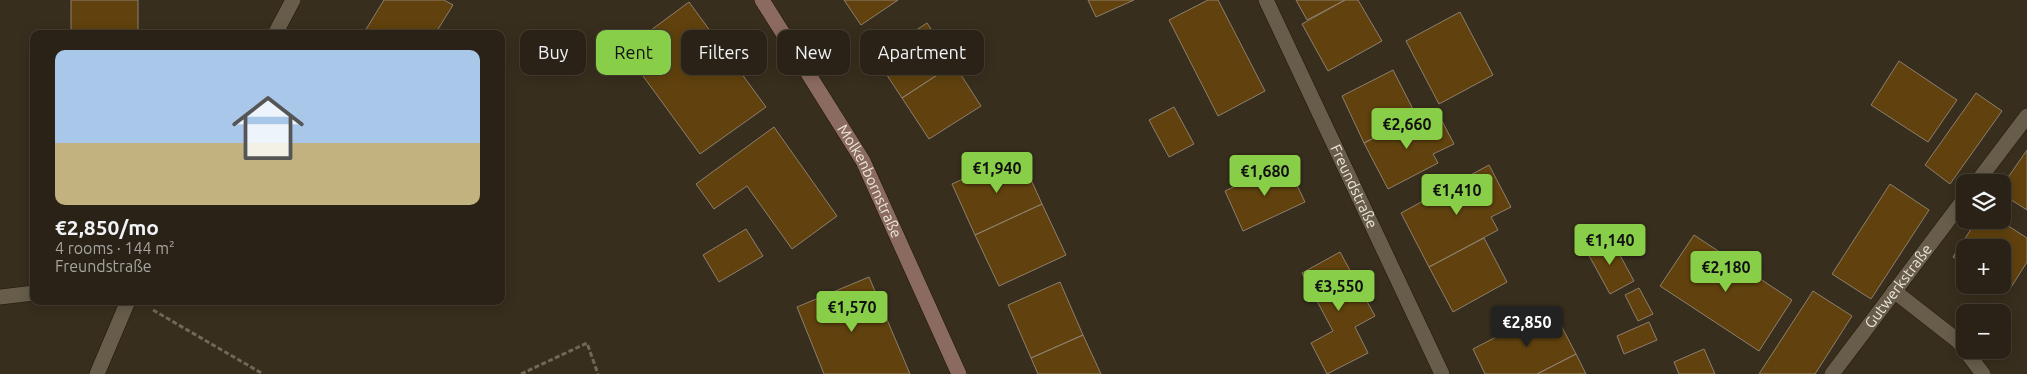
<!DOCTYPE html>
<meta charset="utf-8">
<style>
:root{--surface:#2a2216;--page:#362f23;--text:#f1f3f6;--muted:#a5a4a1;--line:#463f35;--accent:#89ce48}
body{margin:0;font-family:Ubuntu,sans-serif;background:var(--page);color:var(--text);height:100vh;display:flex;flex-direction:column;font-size:19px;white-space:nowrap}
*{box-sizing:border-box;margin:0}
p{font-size:16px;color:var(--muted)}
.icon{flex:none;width:28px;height:28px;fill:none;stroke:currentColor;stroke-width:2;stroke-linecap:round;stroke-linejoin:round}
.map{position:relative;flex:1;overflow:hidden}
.side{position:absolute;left:30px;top:30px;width:475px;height:275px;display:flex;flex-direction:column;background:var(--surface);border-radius:10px;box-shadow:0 2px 12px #0003,0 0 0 1px var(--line)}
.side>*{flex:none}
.banner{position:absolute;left:520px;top:30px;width:475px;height:45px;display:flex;gap:10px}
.tools{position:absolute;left:1956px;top:174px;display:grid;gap:10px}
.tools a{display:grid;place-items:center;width:55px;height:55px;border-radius:10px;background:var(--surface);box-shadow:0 2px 12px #0003,0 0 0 1px var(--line);font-size:25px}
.price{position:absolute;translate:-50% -42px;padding:0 11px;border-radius:5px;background:var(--accent);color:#111;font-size:16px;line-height:32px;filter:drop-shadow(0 1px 2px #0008)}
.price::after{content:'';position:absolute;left:50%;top:30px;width:15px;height:11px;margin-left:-8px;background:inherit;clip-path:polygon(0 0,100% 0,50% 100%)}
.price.selected{background:#222;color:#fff}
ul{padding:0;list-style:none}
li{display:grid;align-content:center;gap:10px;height:265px;padding:0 25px}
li+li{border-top:1px solid var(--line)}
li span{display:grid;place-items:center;height:155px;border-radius:10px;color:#555}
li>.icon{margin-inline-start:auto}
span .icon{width:90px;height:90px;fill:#fffc;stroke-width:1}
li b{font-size:21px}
.chip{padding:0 18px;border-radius:10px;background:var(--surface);box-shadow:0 2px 12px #0003,0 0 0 1px var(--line);font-size:18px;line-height:45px}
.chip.selected{background:var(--accent);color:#111}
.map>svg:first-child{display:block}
.building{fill:#61420e;stroke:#8d7f6d}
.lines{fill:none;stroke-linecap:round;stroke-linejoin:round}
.street-casing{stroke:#1f1606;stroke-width:16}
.secondary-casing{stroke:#1f1606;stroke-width:16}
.path{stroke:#716859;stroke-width:3;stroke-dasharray:5 2.5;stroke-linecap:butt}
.street{stroke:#675d4a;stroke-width:15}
.secondary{stroke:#8b6b5f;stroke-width:15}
.labels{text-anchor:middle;stroke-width:5;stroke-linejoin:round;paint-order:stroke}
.street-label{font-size:15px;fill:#ece6db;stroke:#382e1d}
</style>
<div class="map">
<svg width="2027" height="374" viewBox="0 0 2027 374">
<rect width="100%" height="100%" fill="#382e1d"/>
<path class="building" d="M 71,0 L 138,0 L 138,34 L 71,34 Z
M 384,0 L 444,0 L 453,5 L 435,34 L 370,34 L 365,31 Z
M 844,0 L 898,0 L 861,25 Z
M 1088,0 L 1134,0 L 1096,17 Z
M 1208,0 L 1218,0 L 1265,91 L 1218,116 L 1169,20 Z
M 1296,0 L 1345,0 L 1307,20 Z
M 1345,0 L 1358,0 L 1382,41 L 1328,71 L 1302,24 Z
M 689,2 L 766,107 L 700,154 L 624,50 Z
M 1460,12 L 1493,75 L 1439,104 L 1406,41 Z
M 927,23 L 954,64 L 902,98 L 875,57 Z
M 1899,61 L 1957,100 L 1928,142 L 1871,105 Z
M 954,64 L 981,106 L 929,139 L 902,98 Z
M 1393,70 L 1417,117 L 1364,143 L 1342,96 Z
M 1976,93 L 2002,111 L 1950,184 L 1925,165 Z
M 1174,107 L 1194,144 L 1169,157 L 1149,120 Z
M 1415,117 L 1423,132 L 1442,121 L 1454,144 L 1433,154 L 1438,163 L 1388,189 L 1364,143 Z
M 774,127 L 837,216 L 792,249 L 747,186 L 714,209 L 696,184 Z
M 2027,150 L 2027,210 L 2002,194 L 2002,186 Z
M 1019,153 L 1042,204 L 975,235 L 952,184 Z
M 1286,162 L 1305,202 L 1243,231 L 1225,191 Z
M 1489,165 L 1511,207 L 1491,217 L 1498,230 L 1429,267 L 1401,213 Z
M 1890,184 L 1929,210 L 1871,299 L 1832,274 Z
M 1042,204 L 1066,255 L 999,286 L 975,235 Z
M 1977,220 L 1999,220 L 2027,238 L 2027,262 L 2008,292 L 1997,285 L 2002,285 L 2002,248 L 1965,248 L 1965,264 L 1953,257 Z
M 746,229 L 763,256 L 719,282 L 703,255 Z
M 1694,235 L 1792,300 L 1759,351 L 1660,286 Z
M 1610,237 L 1634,281 L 1610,294 L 1586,250 Z
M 1484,238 L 1507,282 L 1453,312 L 1429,267 Z
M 1340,252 L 1375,316 L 1355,327 L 1368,353 L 1327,374 L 1311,343 L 1333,331 L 1302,273 Z
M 869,277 L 910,374 L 824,374 L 797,307 Z
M 1060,282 L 1083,335 L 1031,358 L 1008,305 Z
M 1639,288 L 1653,314 L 1638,321 L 1625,295 Z
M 1813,291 L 1852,316 L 1815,374 L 1759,374 Z
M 1552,308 L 1576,354 L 1537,374 L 1485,374 L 1473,349 Z
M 1649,322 L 1657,340 L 1624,354 L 1617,336 Z
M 1083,335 L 1101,374 L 1038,374 L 1031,358 Z
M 1704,349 L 1715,374 L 1679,374 L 1674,362 Z
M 1576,354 L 1586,374 L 1537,374 Z"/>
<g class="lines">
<defs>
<g id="street">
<path id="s1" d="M 1266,0 L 1442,374"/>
<path d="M 275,34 L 293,0"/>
<path d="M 1977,182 L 2027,116"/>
<path d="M 1894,291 L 1958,341 L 1983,374"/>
<path d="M 0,297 L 34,293"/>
<path d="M 97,374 L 128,301"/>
<path id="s2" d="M 1832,374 L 1965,198"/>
</g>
<g id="secondary">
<path id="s3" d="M 762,0 L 863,161 L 959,374"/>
</g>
</defs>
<use href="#street" class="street-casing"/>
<use href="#secondary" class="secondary-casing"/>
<path class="path" d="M 153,310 L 263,374
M 521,374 L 587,343 L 598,374"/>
<use href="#street" class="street"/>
<use href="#secondary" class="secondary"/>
</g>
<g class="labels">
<g class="street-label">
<text dy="5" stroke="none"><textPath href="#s3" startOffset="211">Molkenbornstraße</textPath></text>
<text dy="5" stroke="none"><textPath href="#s1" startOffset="206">Freundstraße</textPath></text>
<text dy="5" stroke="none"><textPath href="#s2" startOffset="110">Gutwerkstraße</textPath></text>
</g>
</g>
</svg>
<div class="tools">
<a><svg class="icon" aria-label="layers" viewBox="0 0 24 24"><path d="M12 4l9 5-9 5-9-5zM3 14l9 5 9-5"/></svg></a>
<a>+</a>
<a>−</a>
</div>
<b class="price" style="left:1407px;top:150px">€2,660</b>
<b class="price" style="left:997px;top:194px">€1,940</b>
<b class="price" style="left:1265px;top:197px">€1,680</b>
<b class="price" style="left:1457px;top:216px">€1,410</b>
<b class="price" style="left:1610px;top:266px">€1,140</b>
<b class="price" style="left:1726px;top:293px">€2,180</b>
<b class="price" style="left:1339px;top:312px">€3,550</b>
<b class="price" style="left:852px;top:333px">€1,570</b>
<b class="price selected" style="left:1527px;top:348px">€2,850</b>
<div class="banner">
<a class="chip">Buy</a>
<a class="chip selected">Rent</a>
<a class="chip">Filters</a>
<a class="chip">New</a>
<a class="chip">Apartment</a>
</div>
<section class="side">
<ul>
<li><span style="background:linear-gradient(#a9c7e8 60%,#c2b280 0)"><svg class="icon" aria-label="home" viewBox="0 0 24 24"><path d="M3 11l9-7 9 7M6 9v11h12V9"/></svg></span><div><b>€2,850/mo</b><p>4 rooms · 144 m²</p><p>Freundstraße</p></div></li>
</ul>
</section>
</div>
